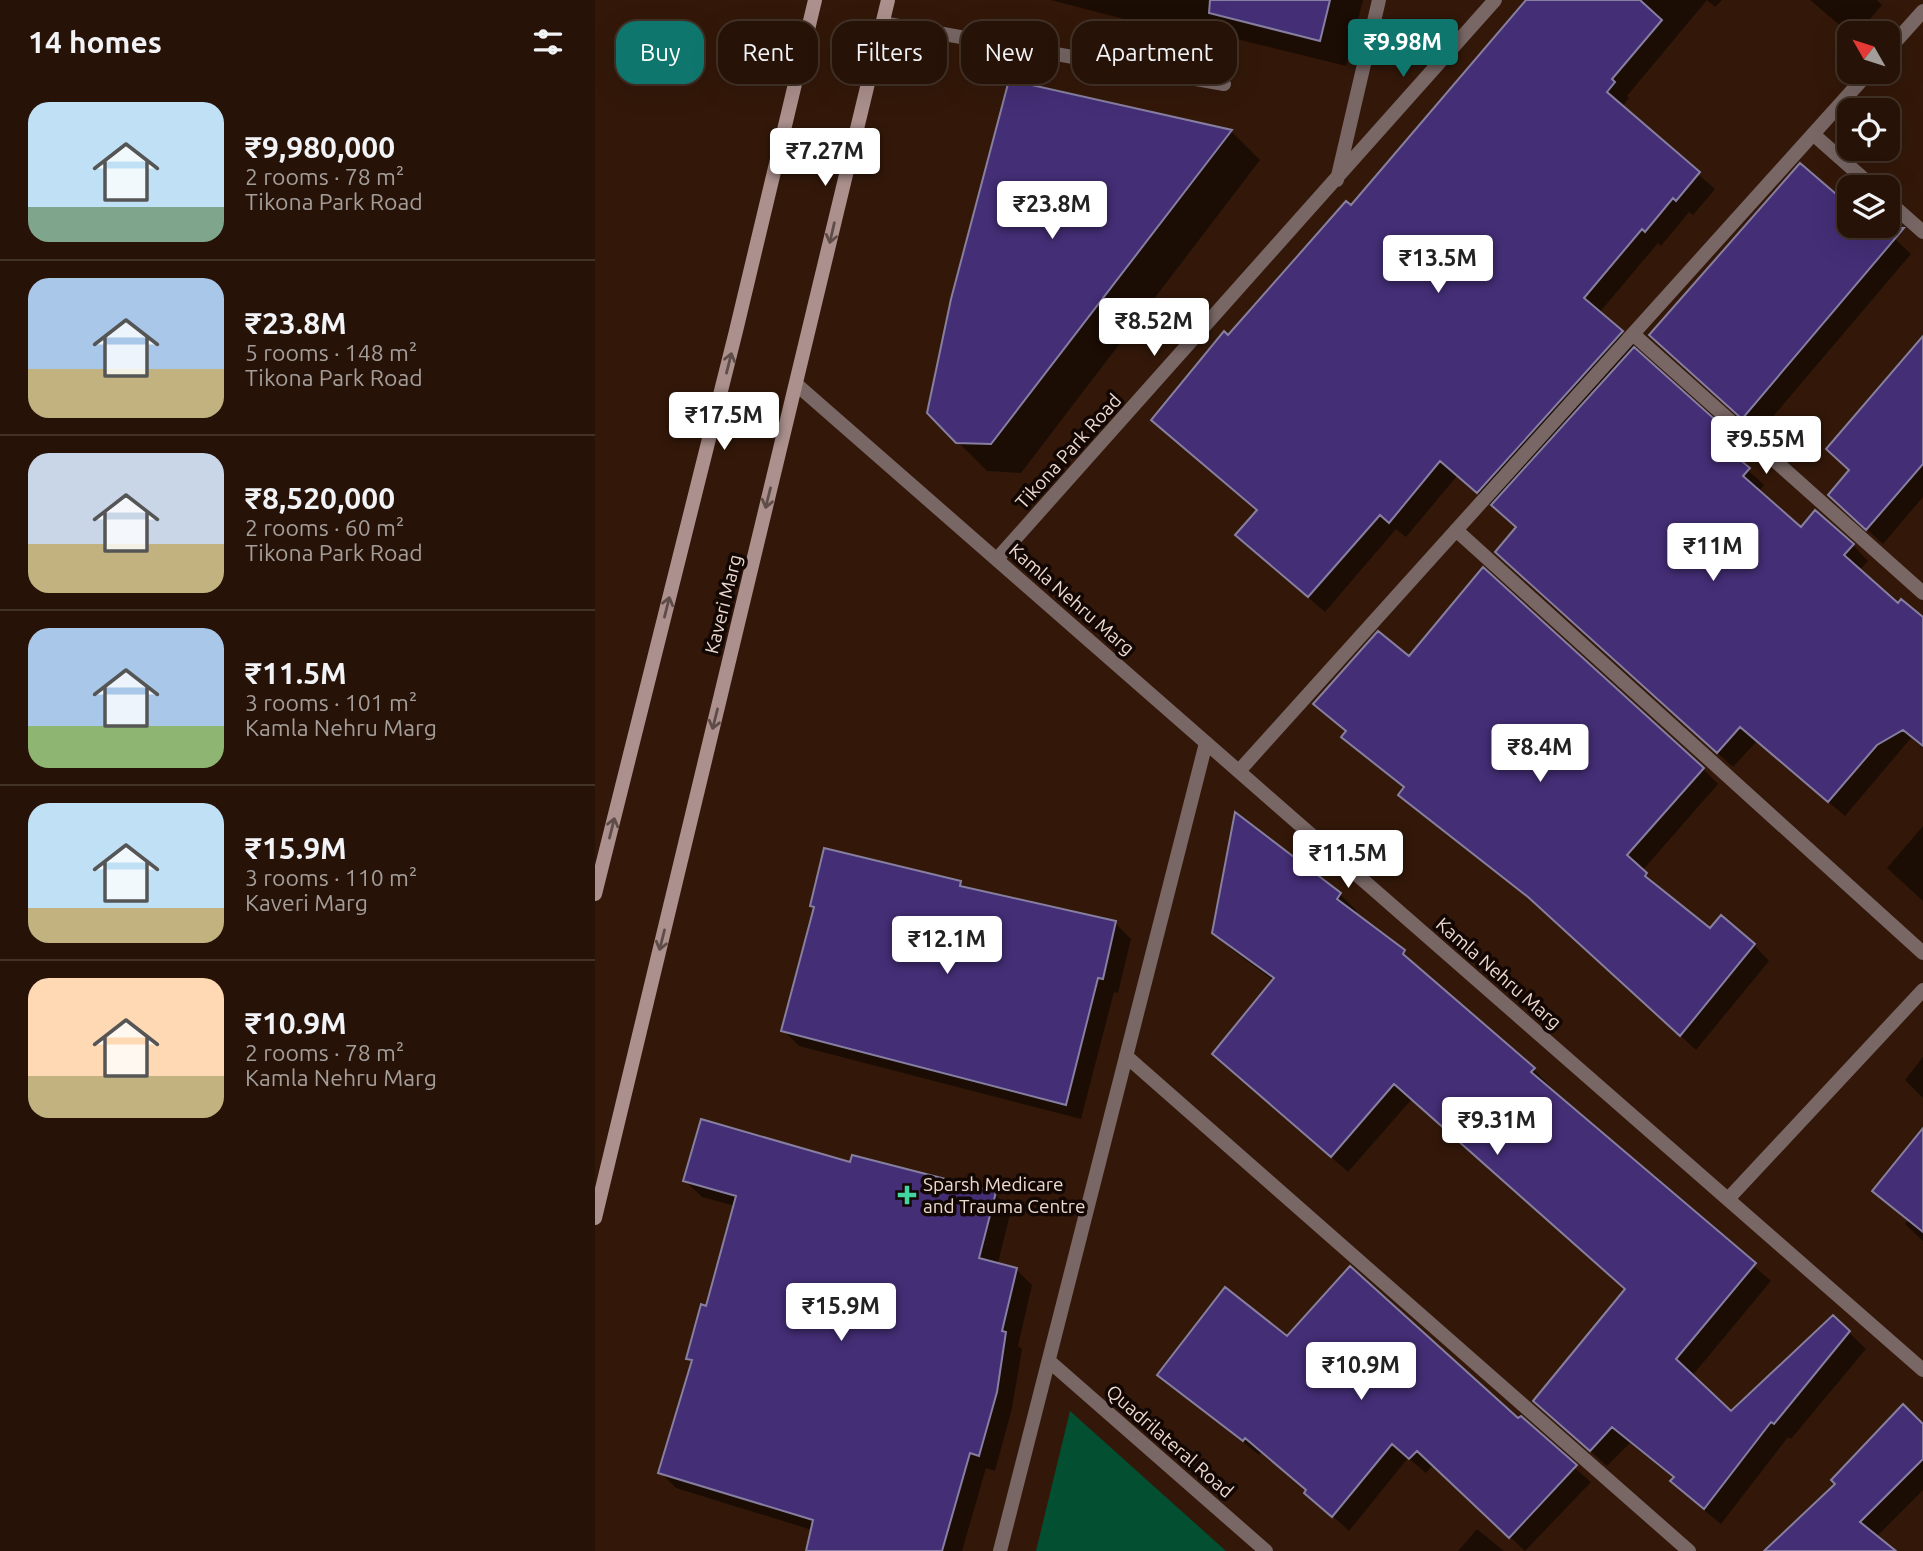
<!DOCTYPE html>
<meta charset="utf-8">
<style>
:root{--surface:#261207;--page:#2e1b11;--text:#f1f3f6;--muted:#a49e9b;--line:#423228;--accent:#0f766e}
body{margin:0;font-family:Ubuntu,sans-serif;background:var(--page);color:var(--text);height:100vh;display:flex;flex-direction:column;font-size:26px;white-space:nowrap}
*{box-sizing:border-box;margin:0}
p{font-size:23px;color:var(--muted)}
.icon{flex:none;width:38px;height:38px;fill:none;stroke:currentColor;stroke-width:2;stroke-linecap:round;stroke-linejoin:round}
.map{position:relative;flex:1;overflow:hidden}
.sheet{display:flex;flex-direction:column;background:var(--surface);width:595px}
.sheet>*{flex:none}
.banner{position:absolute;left:21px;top:21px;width:665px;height:63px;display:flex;gap:14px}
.needle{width:46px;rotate:309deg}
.controls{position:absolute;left:1242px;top:21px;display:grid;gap:14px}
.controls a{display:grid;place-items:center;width:63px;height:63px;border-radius:14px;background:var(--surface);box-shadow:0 7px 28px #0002,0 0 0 2px var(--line);font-size:35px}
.price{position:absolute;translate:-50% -60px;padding:0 16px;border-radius:7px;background:#fff;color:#222;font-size:23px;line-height:46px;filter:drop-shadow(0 2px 4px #0008)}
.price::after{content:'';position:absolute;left:50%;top:42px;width:21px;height:16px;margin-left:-10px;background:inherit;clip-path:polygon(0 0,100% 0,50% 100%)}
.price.selected{background:var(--accent);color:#fff}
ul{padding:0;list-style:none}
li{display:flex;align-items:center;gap:21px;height:175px;padding:0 28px}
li+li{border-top:2px solid var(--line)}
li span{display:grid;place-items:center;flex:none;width:196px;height:140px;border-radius:21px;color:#555}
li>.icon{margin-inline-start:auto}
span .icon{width:84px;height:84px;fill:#fffc;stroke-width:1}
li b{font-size:30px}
h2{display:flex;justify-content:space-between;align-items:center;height:84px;padding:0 28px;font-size:30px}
.chip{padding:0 24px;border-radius:21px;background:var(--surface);box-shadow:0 7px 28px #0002,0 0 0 2px var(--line);font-size:24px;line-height:63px}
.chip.selected{background:var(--accent);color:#fff}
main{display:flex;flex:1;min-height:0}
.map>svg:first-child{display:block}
.green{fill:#024f31}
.shadow{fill:#0007}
.building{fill:#442e76;stroke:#867fa0;stroke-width:2}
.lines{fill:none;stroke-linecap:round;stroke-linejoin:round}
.lane{stroke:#786765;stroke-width:14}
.street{stroke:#786765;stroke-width:14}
.secondary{stroke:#ab908d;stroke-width:14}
.oneway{stroke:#5e4c48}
.poi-dot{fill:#42d4a1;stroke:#120703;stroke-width:2.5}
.labels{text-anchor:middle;stroke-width:7;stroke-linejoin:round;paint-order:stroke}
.street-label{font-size:19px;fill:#ecd9d0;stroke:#120703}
.poi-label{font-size:19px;fill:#ecd9d0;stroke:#120703;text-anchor:start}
</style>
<main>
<section class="sheet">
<h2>14 homes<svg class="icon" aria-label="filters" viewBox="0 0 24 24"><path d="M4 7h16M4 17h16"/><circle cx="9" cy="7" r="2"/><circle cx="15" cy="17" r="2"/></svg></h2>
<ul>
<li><span style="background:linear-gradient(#bfe0f5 75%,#7fa58c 0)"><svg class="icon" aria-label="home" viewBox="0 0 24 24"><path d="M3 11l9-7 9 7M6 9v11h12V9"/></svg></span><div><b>₹9,980,000</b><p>2 rooms · 78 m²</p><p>Tikona Park Road</p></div></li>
<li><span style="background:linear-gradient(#a9c7e8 65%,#c2b280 0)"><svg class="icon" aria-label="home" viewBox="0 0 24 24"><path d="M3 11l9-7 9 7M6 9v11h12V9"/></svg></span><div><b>₹23.8M</b><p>5 rooms · 148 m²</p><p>Tikona Park Road</p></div></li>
<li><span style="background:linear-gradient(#c9d6e8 65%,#c2b280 0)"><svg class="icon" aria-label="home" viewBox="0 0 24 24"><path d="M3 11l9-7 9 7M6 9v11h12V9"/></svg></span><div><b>₹8,520,000</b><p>2 rooms · 60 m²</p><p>Tikona Park Road</p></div></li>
<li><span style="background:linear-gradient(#a9c7e8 70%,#8fb573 0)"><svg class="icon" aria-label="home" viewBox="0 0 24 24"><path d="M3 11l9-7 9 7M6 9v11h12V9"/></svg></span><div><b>₹11.5M</b><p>3 rooms · 101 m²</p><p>Kamla Nehru Marg</p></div></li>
<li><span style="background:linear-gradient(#bfe0f5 75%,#c2b280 0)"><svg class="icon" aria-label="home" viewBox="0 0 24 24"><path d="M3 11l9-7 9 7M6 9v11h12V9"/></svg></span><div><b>₹15.9M</b><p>3 rooms · 110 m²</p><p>Kaveri Marg</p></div></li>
<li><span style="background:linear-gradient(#ffd9b3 70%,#c2b280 0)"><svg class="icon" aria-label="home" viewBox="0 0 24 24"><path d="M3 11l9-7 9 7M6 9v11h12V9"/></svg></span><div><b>₹10.9M</b><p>2 rooms · 78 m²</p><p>Kamla Nehru Marg</p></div></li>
</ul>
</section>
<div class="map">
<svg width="1328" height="1551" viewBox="0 0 1328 1551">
<rect width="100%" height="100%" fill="#331809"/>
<path class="green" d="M 475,1411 L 631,1551 L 441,1551 Z"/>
<path class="shadow" d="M 456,0 L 768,0 L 751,66 L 596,28 L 594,36 Z
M 937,0 L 1127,0 L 1120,7 L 1112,0 L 1032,96 L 1034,98 L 1027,107 L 1120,189 L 1098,215 L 1094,212 L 1066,246 L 1063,243 L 1004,313 L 1042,348 L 1039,350 L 1149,450 L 1141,459 L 1169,485 L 1163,492 L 1206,529 L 1258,545 L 1273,561 L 1264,571 L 1303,605 L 1328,618 L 1328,748 L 1316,738 L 1250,816 L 1162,741 L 1138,767 L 918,568 L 923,528 L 862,476 L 811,537 L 801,529 L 730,612 L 658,550 L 663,511 L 559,420 L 756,207 Z
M 1215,0 L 1282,0 L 1287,5 L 1263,33 L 1255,34 Z
M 415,82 L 637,132 L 665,160 L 426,473 L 392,471 L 334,413 Z
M 1242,189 L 1255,199 L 1255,226 L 1286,226 L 1316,254 L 1164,433 L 1072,351 Z
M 1328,337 L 1328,497 L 1288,544 L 1251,510 L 1256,471 Z
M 814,658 L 1108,769 L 1123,784 L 1047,871 L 1115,931 L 1159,945 L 1174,961 L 1101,1050 L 951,912 L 821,810 L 805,795 L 810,789 L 764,752 L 749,736 L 752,732 L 720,704 Z
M 1328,826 L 1328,901 L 1292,868 Z
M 365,883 L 372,889 L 520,923 L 536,939 L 523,993 L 519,992 L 486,1119 L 204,1046 L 188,1030 L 220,909 L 216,906 Z
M 745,894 L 762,911 L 759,914 L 809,952 L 824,970 L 939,1070 L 955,1086 L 953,1089 L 1176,1281 L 1097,1376 L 1136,1413 L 1238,1317 L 1271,1349 L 1196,1439 L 1193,1437 L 1126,1524 L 1094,1498 L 1078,1481 L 1080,1479 L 1035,1443 L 1012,1466 L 957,1417 L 1031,1290 L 816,1100 L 753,1172 L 620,1054 L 679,981 L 636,949 L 619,932 Z
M 1328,1057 L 1328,1098 L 1310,1080 Z
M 1328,1131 L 1328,1241 L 1310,1224 L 1313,1220 L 1280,1191 Z
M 256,1164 L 400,1194 L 416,1210 L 403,1263 L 421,1269 L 437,1285 L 423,1346 L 427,1349 L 417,1408 L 400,1471 L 391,1468 L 367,1551 L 212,1551 L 217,1530 L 81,1488 L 65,1472 L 98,1363 L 93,1358 L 112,1308 L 140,1206 L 107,1197 L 90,1181 Z
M 692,1338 L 924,1421 L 996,1482 L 930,1551 L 838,1465 L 831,1473 L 813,1458 L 754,1531 L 667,1452 L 664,1455 L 564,1374 Z
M 1328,1426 L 1328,1490 L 1281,1537 L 1297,1551 L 1171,1551 Z
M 882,1529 L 909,1551 L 863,1551 Z"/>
<path class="building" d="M 615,0 L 735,0 L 725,41 L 614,13 Z
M 931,0 L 1045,0 L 1067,20 L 1017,79 L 1020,82 L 1012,92 L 1105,172 L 1081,201 L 1078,198 L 1050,232 L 1047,229 L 989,298 L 1028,331 L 882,493 L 845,461 L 794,523 L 785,515 L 713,597 L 640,535 L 662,510 L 556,420 L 629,331 L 633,335 L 751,201 L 756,205 Z
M 414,80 L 637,130 L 396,444 L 361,443 L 332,413 L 356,299 Z
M 1205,163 L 1255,206 L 1255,226 L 1309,228 L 1147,419 L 1054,335 Z
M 1328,336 L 1328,464 L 1271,530 L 1233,495 L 1254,470 L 1231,449 Z
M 1039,347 L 1135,433 L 1126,444 L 1155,468 L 1148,476 L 1206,527 L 1220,510 L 1259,544 L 1249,555 L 1303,603 L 1306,599 L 1328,617 L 1328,746 L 1308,730 L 1282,745 L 1233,802 L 1145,727 L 1122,753 L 900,552 L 921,527 L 896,505 Z
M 888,567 L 1109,768 L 1032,855 L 1052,873 L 1050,876 L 1115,928 L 1126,915 L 1160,944 L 1085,1036 L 933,897 L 803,795 L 809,787 L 746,737 L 751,731 L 718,704 L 783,631 L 814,656 Z
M 640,812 L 746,893 L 742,899 L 810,950 L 808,954 L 940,1068 L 936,1072 L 1161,1263 L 1081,1359 L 1136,1411 L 1238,1315 L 1255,1331 L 1179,1424 L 1176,1422 L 1109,1509 L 1075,1481 L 1079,1477 L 1017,1427 L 995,1451 L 938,1401 L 1030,1289 L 799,1084 L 736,1157 L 617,1054 L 679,978 L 617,933 Z
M 229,848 L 366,881 L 365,886 L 521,921 L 508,979 L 503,978 L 471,1105 L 186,1031 L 219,907 L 215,906 Z
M 106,1119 L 255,1162 L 257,1155 L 401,1192 L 384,1258 L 422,1268 L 407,1331 L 411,1332 L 402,1392 L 384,1456 L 375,1453 L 347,1551 L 211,1551 L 218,1520 L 63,1473 L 97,1360 L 91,1359 L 106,1304 L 111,1306 L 141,1196 L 88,1181 Z
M 1328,1128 L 1328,1232 L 1277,1191 Z
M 755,1266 L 923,1418 L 926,1416 L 982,1465 L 914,1538 L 822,1451 L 814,1459 L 797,1444 L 737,1517 L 709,1493 L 711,1490 L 650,1438 L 648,1441 L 562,1375 L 630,1287 L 692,1336 Z
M 1308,1404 L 1328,1424 L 1328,1459 L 1265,1522 L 1301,1551 L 1169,1551 L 1240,1484 L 1236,1480 Z"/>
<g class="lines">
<path class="lane" d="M 531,1056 L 1094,1551
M 454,1361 L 671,1551
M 405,1551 L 611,743"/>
<path class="street" d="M 287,23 L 629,84
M 1293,50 L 1328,11
M 1218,134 L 1278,187
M 742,180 L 784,0
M 1293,201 L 1328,232
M 1038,334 L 1328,593
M 201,384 L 1328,1370
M 861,530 L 1328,953
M 402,559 L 900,0
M 644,771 L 1274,72
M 1133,1199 L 1328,990"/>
<path class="secondary" d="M 0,894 L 141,331 L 220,0
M 0,1218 L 293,0"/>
</g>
<defs><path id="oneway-shaft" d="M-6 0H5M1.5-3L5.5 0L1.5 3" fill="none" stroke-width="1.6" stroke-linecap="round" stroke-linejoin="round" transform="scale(1.75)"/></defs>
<g class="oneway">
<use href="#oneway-shaft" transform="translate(237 233) rotate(103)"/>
<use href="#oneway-shaft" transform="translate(134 363) rotate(-76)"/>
<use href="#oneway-shaft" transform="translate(173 498) rotate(104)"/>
<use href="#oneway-shaft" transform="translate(72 607) rotate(-76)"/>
<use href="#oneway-shaft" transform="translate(120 719) rotate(104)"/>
<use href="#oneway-shaft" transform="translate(17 828) rotate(-76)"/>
<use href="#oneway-shaft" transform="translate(67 940) rotate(104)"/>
</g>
<path class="poi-dot" d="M308.5 1184.5h7v7h7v7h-7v7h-7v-7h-7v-7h7z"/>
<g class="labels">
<g class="street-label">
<text transform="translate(473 451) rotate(-48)" y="7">Tikona Park Road</text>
<text transform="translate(477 599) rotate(41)" y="7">Kamla Nehru Marg</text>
<text transform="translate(128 604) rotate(-76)" y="7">Kaveri Marg</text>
<text transform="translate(904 973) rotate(41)" y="7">Kamla Nehru Marg</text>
<text transform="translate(575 1441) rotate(41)" y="7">Quadrilateral Road</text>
</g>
<g class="poi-label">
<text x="328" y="1191">Sparsh Medicare<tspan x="328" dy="22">and Trauma Centre</tspan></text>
</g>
</g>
</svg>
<div class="controls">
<a><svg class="needle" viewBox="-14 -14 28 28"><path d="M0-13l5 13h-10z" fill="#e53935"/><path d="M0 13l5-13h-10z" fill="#a49e9b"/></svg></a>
<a><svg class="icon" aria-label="locate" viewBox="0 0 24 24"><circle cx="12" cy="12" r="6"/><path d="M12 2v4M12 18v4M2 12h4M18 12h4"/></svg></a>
<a><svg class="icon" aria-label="layers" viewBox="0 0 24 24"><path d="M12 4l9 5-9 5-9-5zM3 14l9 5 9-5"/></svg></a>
</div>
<b class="price selected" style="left:808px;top:79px">₹9.98M</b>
<b class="price" style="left:230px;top:188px">₹7.27M</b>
<b class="price" style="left:457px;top:241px">₹23.8M</b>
<b class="price" style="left:843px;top:295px">₹13.5M</b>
<b class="price" style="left:559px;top:358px">₹8.52M</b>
<b class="price" style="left:129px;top:452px">₹17.5M</b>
<b class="price" style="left:1171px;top:476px">₹9.55M</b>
<b class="price" style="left:1118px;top:583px">₹11M</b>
<b class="price" style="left:945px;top:784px">₹8.4M</b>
<b class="price" style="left:753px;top:890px">₹11.5M</b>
<b class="price" style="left:352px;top:976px">₹12.1M</b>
<b class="price" style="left:902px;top:1157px">₹9.31M</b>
<b class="price" style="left:246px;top:1343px">₹15.9M</b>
<b class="price" style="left:766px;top:1402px">₹10.9M</b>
<div class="banner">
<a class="chip selected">Buy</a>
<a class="chip">Rent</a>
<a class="chip">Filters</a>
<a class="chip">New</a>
<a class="chip">Apartment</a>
</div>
</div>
</main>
